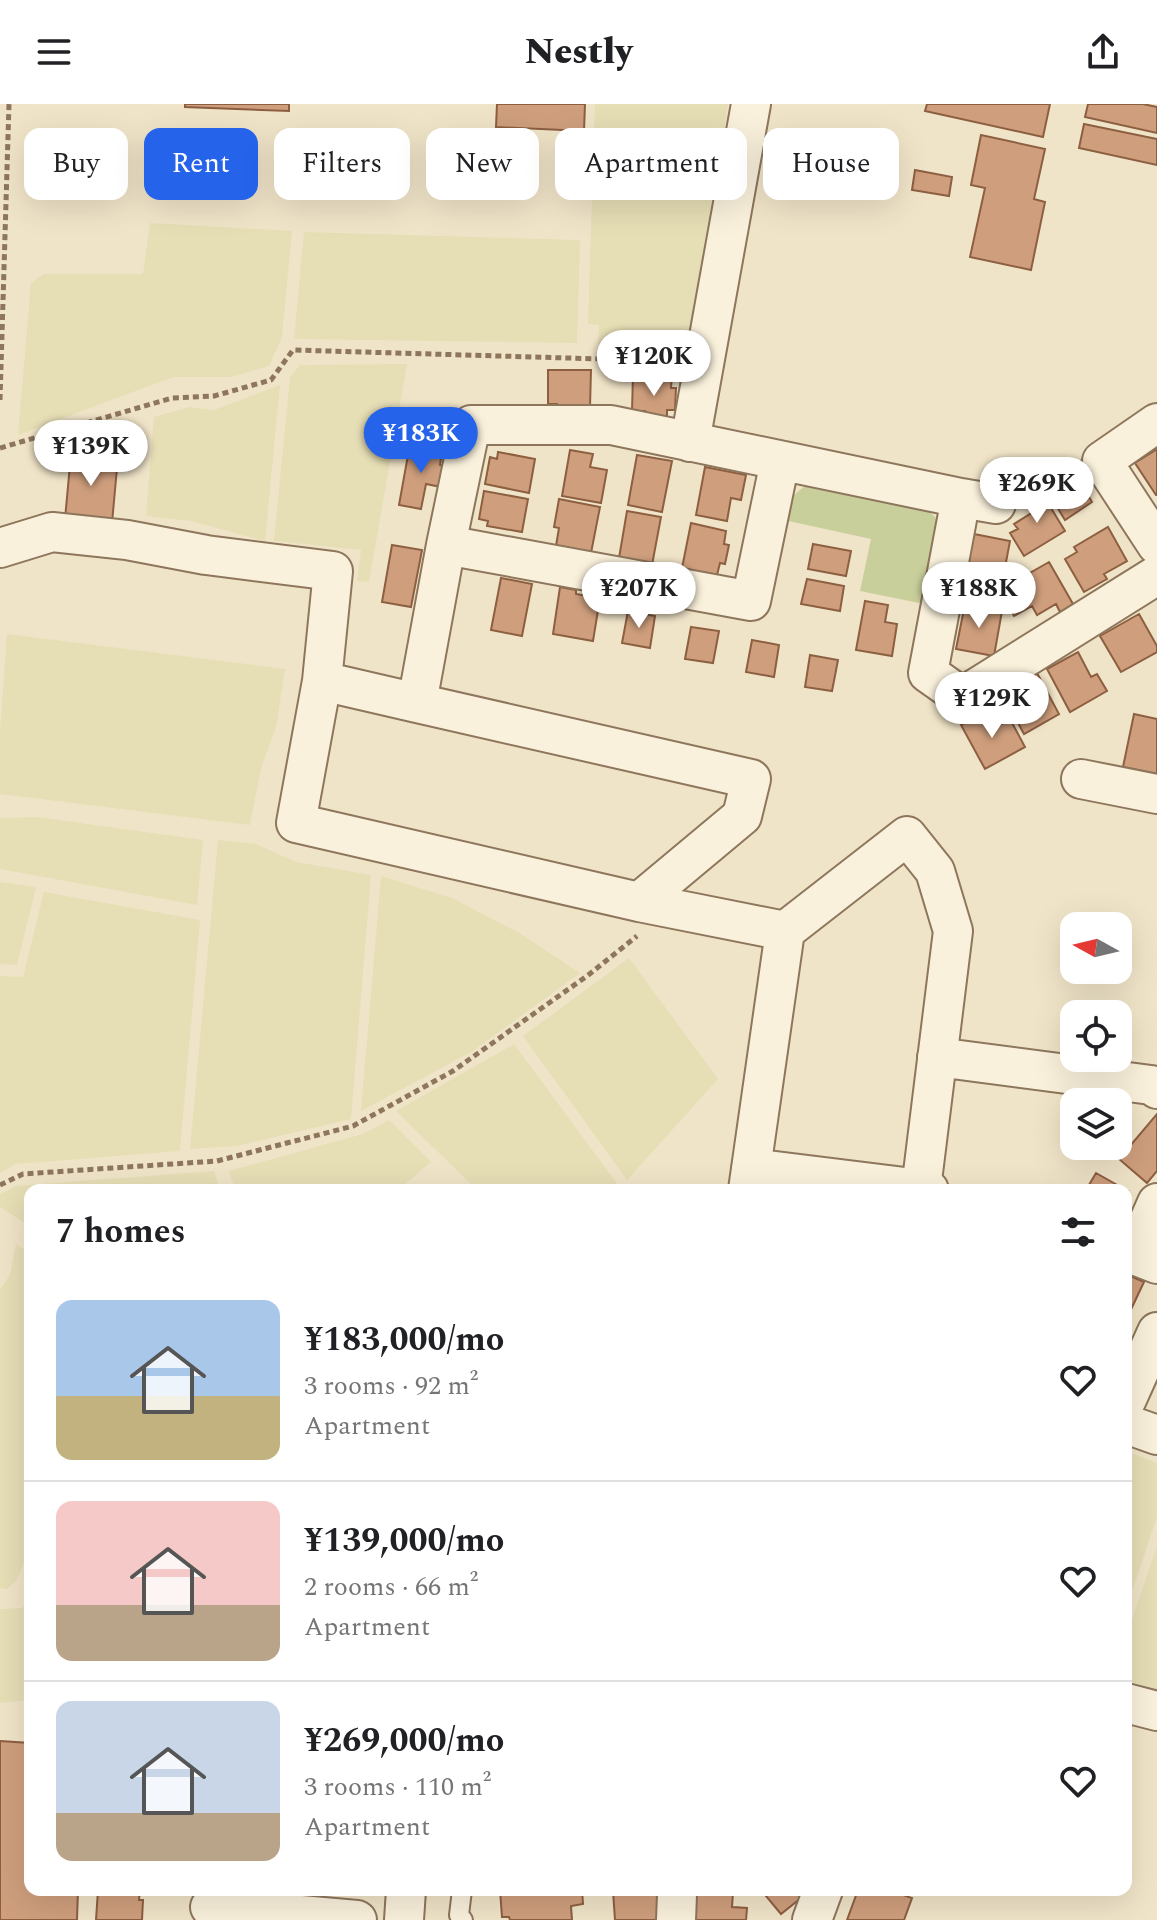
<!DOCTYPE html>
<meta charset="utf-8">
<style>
:root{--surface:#fff;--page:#f6f6f6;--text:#202124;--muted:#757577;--line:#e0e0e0;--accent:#2563eb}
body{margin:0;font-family:Spectral,serif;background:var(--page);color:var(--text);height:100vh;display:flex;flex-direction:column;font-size:30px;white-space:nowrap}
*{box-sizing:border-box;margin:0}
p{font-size:26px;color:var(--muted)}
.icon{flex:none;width:44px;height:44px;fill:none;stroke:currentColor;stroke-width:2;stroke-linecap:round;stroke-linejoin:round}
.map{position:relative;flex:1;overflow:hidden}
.side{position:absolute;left:24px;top:1080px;width:1108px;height:712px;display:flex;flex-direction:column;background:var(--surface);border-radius:16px;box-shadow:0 8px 32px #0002}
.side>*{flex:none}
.top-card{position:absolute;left:24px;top:24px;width:1110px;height:72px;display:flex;gap:16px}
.needle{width:52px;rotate:278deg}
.controls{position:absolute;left:1060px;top:808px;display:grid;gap:16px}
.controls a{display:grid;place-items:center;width:72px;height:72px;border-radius:16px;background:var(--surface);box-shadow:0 8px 32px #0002;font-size:40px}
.price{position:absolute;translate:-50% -68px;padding:0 18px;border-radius:28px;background:#fff;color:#222;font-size:26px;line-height:52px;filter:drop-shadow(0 2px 4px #0008)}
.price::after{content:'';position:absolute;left:50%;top:48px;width:24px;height:18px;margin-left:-12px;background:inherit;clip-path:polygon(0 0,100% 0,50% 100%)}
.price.current{background:var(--accent);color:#fff}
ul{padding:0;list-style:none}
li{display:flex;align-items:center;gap:24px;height:200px;padding:0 32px}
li+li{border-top:2px solid var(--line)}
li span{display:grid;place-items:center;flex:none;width:224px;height:160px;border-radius:16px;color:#555}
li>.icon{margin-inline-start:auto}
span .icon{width:96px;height:96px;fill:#fffc;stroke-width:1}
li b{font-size:34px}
h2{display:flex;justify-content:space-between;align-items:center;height:96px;padding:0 32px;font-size:34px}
.tag{padding:0 28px;border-radius:16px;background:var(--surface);box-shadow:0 8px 32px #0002;font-size:28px;line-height:72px}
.tag.current{background:var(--accent);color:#fff}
header{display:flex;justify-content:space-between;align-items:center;height:104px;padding:0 32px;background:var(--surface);font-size:36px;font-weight:800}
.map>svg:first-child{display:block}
.farmland{fill:#e6deb5}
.green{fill:#c9cf9b}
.building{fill:#cf9f7d;stroke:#8d5f41;stroke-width:2}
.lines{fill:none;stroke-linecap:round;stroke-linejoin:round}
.lane-casing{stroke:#8d765c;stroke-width:22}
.street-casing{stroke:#8d765c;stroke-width:42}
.path{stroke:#8d765c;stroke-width:5;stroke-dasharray:6 4;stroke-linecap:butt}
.lane{stroke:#faf1dc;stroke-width:18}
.street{stroke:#faf1dc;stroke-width:38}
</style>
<header><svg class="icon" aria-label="menu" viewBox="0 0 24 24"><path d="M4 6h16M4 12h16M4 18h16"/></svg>Nestly<svg class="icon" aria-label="share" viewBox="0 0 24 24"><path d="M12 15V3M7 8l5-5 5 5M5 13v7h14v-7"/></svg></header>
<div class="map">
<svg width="1157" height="1816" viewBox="0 0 1157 1816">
<rect width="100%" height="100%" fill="#f0e4c8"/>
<path class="farmland" d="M 595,0 L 728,0 L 690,243 L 598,240 L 599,221 L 588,220 Z
M 150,119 L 292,127 L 282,233 L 269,262 L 232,273 L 173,273 L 18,331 L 31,179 L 44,170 L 143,170 Z
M 304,128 L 580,136 L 577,239 L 294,235 Z
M 407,260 L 369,478 L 357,477 L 361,446 L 274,437 L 290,273 L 300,261 Z
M 280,281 L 265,437 L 191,417 L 146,412 L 154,313 L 189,303 L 214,306 Z
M 7,530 L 285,565 L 276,623 L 261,664 L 250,721 L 0,690 L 0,629 Z
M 37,713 L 203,736 L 197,801 L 0,765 L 0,714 Z
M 218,736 L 256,740 L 296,758 L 371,771 L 351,1015 L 237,1042 L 190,1045 Z
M 381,772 L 452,794 L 521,830 L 580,869 L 473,947 L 361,1007 Z
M 0,778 L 36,783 L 17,861 L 0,860 Z
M 44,788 L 200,816 L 180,1047 L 16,1060 L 0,1069 L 0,872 L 23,873 Z
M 629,854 L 718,975 L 627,1076 L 523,932 Z
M 514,940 L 621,1085 L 620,1086 L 477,1086 L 396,1007 Z
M 389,1016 L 431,1058 L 398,1086 L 235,1086 L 229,1067 L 363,1030 Z
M 214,1067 L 220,1086 L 30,1086 L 30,1122 L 0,1103 L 0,1090 L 16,1082 Z
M 16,1140 L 30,1149 L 30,1445 L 16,1477 L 7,1485 L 0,1484 L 0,1185 L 10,1171 Z
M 1126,1347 L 1157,1359 L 1157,1413 L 1126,1505 Z
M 1157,1442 L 1157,1585 L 1126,1577 L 1126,1534 Z
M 30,1496 L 30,1596 L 0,1599 L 0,1505 L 22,1504 Z"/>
<path class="green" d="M 805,382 L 923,401 L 940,418 L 924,500 L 860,487 L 871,435 L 784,416 L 789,395 Z"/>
<path class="building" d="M 185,0 L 289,0 L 289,7 L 185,3 Z
M 497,0 L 585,0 L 584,27 L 496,23 Z
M 927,0 L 1050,0 L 1043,33 L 925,7 Z
M 1088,0 L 1143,0 L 1157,3 L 1157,29 L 1085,13 Z
M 1084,20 L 1157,35 L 1157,61 L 1079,44 Z
M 981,31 L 1045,45 L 1034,95 L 1045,98 L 1031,166 L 970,153 L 985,84 L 971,81 Z
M 31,58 L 58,59 L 57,88 L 31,87 Z
M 915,66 L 952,73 L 949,92 L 912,86 Z
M 548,266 L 591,266 L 590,303 L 557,311 L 557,300 L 548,300 Z
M 633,271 L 672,272 L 671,284 L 676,284 L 675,306 L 667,306 L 667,322 L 645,322 L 645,307 L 632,307 Z
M 410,340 L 442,346 L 440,361 L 445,362 L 441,383 L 426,380 L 421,405 L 399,401 Z
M 83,344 L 105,346 L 103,363 L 117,364 L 112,419 L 65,415 L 71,350 L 83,351 Z
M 1157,345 L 1157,391 L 1156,391 L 1135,359 Z
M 570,346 L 593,350 L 590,363 L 607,366 L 601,399 L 562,392 Z
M 498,348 L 535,355 L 529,389 L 485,380 L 490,353 L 497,355 Z
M 637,351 L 672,357 L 662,408 L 628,401 Z
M 1084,355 L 1096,375 L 1083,383 L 1092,398 L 1065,416 L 1043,380 Z
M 705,363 L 746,371 L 741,396 L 731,394 L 727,417 L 696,411 Z
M 1040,386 L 1065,427 L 1024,452 L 1010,429 L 1018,425 L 1014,420 L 1033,408 L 1025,395 Z
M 484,387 L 528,395 L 522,428 L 487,422 L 488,417 L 479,415 Z
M 559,395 L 600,403 L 591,449 L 556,442 L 559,424 L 554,423 Z
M 627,407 L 661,413 L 652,461 L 619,454 Z
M 691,419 L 726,427 L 724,440 L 729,441 L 725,460 L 720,459 L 717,471 L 682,464 Z
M 1108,423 L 1127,457 L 1104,470 L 1107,475 L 1084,488 L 1065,455 L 1077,448 L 1074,443 Z
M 974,430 L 1010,437 L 1004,469 L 994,468 L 991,482 L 965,477 Z
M 813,440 L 851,447 L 846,472 L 808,465 Z
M 392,441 L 422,446 L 411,503 L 382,498 Z
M 1049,458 L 1073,500 L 1060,508 L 1056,500 L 1037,511 L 1032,502 L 1014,512 L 1000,486 Z
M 501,474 L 532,480 L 522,532 L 491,526 Z
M 807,475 L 844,482 L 840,507 L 801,500 Z
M 560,483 L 576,486 L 576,490 L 600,494 L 593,537 L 553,530 Z
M 865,497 L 888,501 L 885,518 L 897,520 L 892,552 L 856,546 Z
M 965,500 L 1002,507 L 994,552 L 956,545 Z
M 628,507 L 655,512 L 650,544 L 622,539 Z
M 1139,510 L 1157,542 L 1157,548 L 1121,568 L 1100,532 Z
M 691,523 L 719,527 L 713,559 L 685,555 Z
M 752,536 L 779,541 L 774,573 L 746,568 Z
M 1078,548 L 1091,573 L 1097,570 L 1107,587 L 1070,608 L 1047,565 Z
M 810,551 L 838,556 L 832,587 L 805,583 Z
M 1037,569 L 1059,610 L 1024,630 L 1002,589 Z
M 985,608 L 994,624 L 1010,615 L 1025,643 L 985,665 L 961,621 Z
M 1134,610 L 1157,615 L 1157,670 L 1123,663 Z
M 1157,1010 L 1157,1067 L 1147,1079 L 1119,1055 Z
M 1096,1069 L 1126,1086 L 1086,1086 Z
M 1126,1170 L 1144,1178 L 1126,1216 Z
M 0,1637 L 30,1639 L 30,1786 L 78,1786 L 77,1816 L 0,1816 Z
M 98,1786 L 140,1786 L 139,1796 L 143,1796 L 142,1816 L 96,1816 Z
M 500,1786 L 582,1786 L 583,1800 L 571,1802 L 572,1816 L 510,1816 L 509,1813 L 502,1813 Z
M 658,1786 L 661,1816 L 615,1816 L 613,1787 Z
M 693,1786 L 733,1788 L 732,1803 L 747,1804 L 746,1816 L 691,1816 Z
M 761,1786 L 811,1786 L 781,1810 Z
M 858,1786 L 889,1786 L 912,1794 L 904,1816 L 847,1816 Z"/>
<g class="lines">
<defs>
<path id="lane" d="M 462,1786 L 459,1811 L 463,1816"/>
<path id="street" d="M 1157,319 L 1102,357 L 1157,441
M 690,338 L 751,0
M 780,357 L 751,497 L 446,441 L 471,321 L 611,321 L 961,394 L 928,569 L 962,593 L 1157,471
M 961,394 L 996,400
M 0,444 L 52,428 L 127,436 L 206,451 L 333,467 L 322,577
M 417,599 L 322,577 L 296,719 L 639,798 L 742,712 L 751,675 L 417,599 L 446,441
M 1081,675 L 1157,690
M 639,798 L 785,827 L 907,732 L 935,767 L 953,827 L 921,1085
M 937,953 L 1151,981 L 1157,985
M 751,1064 L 929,1086
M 748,1086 L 785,827
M 1157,1099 L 1134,1151 L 1157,1160
M 1126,1297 L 1157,1228
M 1126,1320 L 1157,1331
M 1126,1599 L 1157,1607
M 210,1803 L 357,1816
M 404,1816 L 406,1786
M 676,1816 L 677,1791
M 812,1816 L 823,1786"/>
</defs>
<use href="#lane" class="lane-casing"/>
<use href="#street" class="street-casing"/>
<path class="path" d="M 0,296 L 9,0
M 0,344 L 172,294 L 214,292 L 271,276 L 293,246 L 670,257
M 0,1081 L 23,1070 L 217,1057 L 353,1022 L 453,967 L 587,872 L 637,832"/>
<use href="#lane" class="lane"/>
<use href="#street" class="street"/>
</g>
</svg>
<div class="controls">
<a><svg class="needle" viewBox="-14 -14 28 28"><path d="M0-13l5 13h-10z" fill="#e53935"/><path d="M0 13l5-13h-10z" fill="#757577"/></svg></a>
<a><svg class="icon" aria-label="locate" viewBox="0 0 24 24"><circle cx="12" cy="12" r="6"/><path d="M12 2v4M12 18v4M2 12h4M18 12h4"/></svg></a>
<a><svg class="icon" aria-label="layers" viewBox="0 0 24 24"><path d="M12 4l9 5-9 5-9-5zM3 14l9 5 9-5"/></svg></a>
</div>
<b class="price" style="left:654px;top:294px">¥120K</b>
<b class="price current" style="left:421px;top:371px">¥183K</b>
<b class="price" style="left:91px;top:384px">¥139K</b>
<b class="price" style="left:1037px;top:421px">¥269K</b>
<b class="price" style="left:639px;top:526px">¥207K</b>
<b class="price" style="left:979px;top:526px">¥188K</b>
<b class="price" style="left:992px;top:636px">¥129K</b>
<div class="top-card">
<a class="tag">Buy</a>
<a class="tag current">Rent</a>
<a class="tag">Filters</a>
<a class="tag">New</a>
<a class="tag">Apartment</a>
<a class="tag">House</a>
</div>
<section class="side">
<h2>7 homes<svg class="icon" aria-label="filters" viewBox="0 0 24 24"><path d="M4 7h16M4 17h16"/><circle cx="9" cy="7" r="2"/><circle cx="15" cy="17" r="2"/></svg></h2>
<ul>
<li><span style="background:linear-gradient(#a9c7e8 60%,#c2b280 0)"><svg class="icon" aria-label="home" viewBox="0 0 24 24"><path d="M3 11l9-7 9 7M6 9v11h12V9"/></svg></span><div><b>¥183,000/mo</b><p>3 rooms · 92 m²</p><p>Apartment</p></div><svg class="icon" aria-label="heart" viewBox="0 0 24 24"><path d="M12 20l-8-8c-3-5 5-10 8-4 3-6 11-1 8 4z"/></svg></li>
<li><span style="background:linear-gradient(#f6c9c9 65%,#b9a48a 0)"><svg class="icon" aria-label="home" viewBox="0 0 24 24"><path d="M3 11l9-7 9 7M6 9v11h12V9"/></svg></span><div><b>¥139,000/mo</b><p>2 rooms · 66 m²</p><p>Apartment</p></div><svg class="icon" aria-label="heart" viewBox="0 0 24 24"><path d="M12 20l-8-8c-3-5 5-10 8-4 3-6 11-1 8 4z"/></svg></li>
<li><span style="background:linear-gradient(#c9d6e8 70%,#b9a48a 0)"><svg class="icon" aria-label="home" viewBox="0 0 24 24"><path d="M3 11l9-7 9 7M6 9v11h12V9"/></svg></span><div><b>¥269,000/mo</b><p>3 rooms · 110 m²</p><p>Apartment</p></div><svg class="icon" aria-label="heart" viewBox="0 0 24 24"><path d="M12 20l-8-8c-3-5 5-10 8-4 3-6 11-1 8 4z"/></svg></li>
</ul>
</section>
</div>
